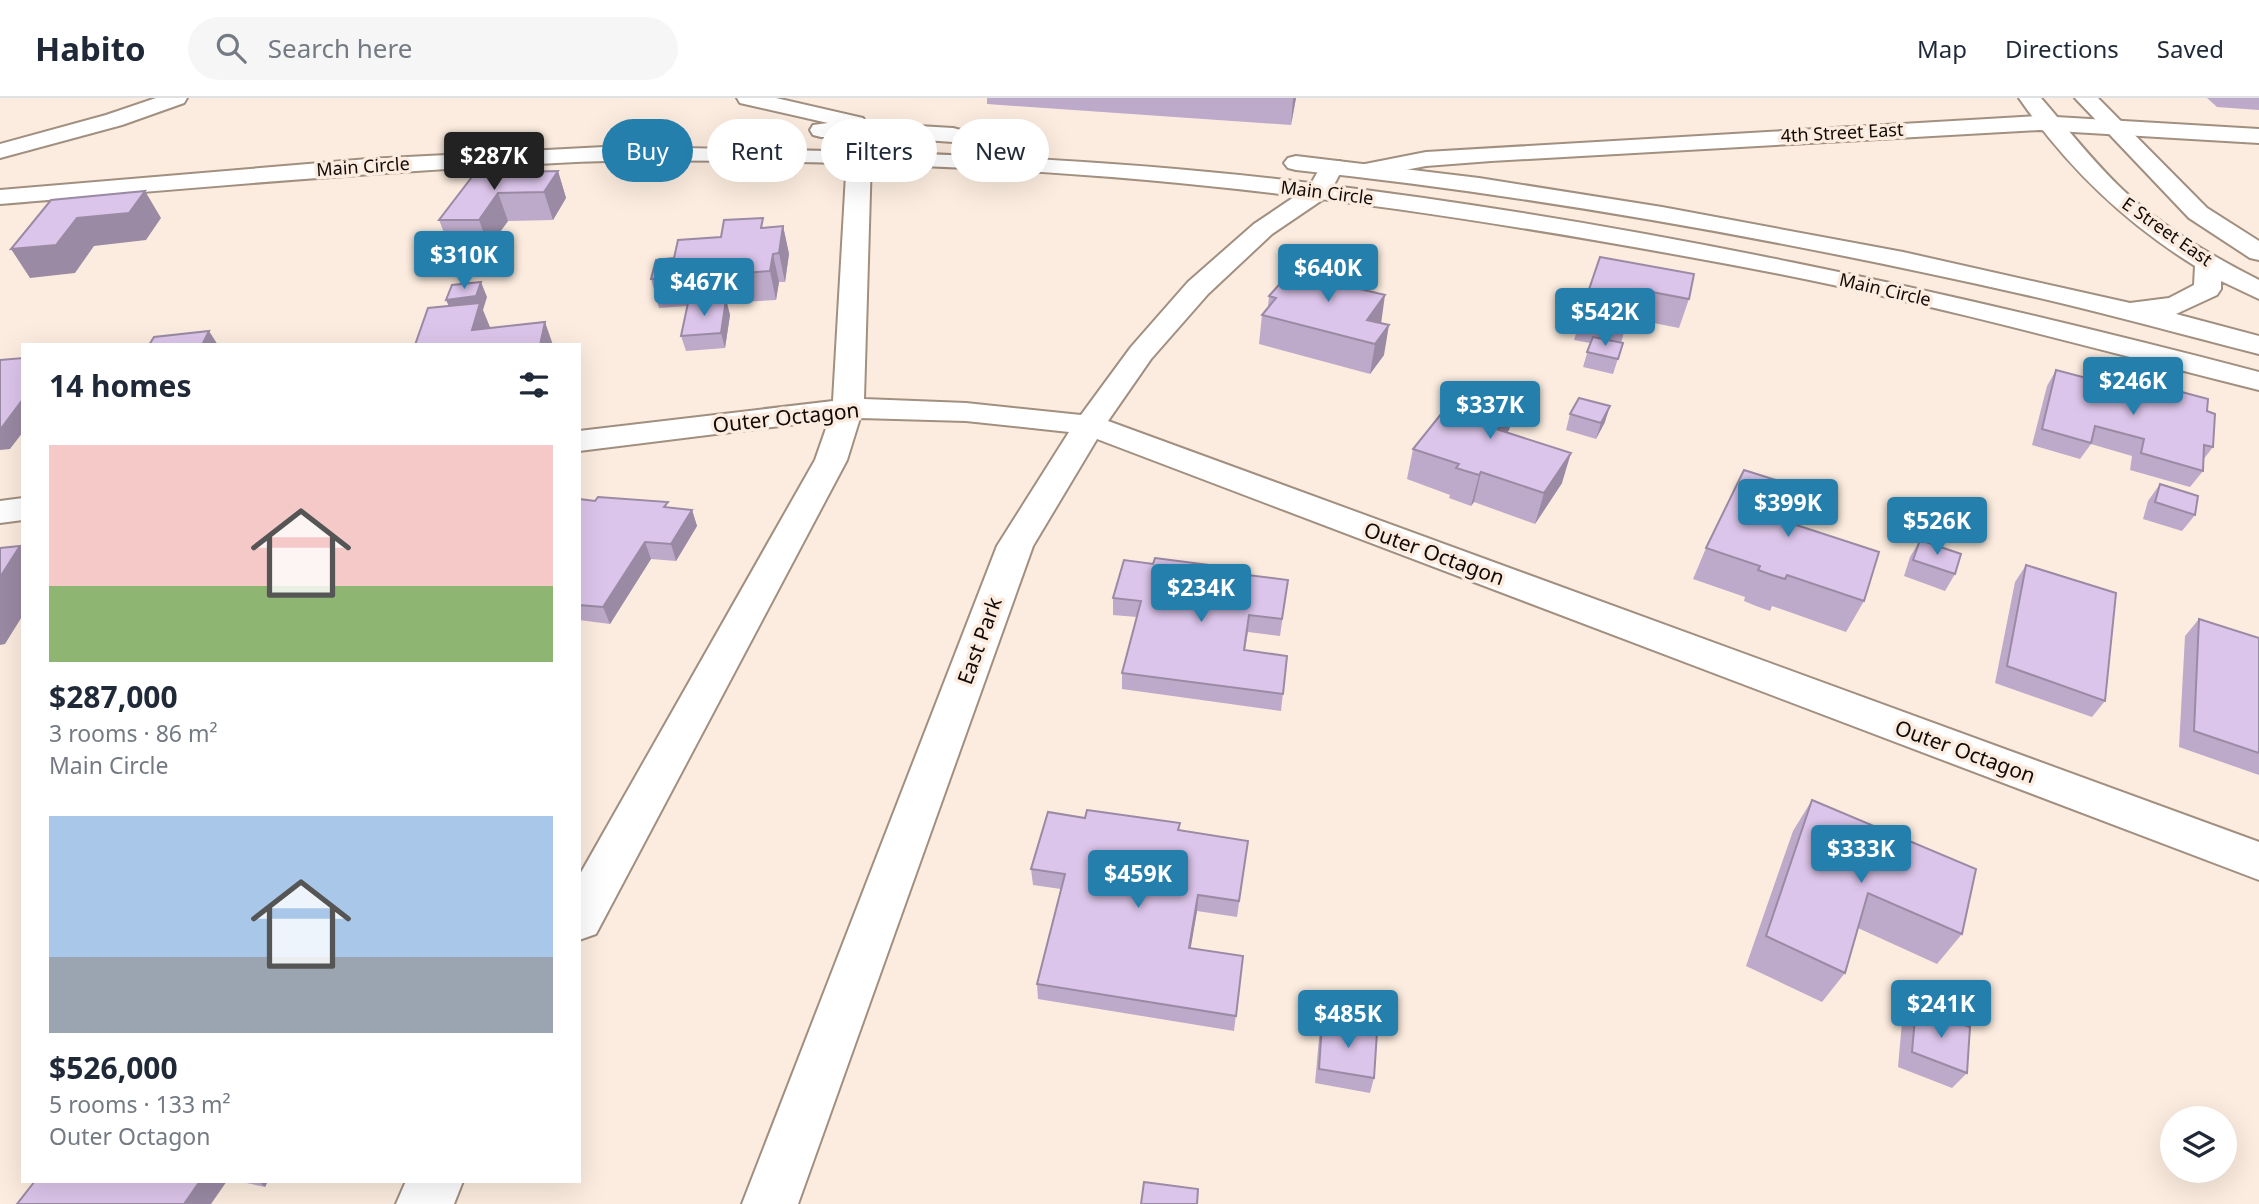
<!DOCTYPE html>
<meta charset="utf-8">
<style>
:root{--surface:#fff;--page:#f6f6f7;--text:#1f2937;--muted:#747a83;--line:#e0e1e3;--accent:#257fad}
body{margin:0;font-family:"Noto Sans",sans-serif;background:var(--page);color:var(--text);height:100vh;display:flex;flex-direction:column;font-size:26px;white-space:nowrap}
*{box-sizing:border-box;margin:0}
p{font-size:23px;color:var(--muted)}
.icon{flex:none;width:38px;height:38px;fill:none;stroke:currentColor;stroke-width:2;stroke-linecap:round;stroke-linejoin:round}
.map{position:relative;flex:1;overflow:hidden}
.panel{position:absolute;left:21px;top:245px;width:560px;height:840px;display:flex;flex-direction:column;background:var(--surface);border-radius:0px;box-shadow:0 7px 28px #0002}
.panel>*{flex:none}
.guide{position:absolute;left:602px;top:21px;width:665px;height:63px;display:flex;gap:14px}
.tools{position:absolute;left:2160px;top:1008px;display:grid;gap:14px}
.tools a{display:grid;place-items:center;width:77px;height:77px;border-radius:50%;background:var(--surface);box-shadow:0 7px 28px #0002;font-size:35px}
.price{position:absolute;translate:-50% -60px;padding:0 16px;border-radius:7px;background:var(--accent);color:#fff;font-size:23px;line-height:46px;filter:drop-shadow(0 2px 4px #0008)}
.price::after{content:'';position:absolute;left:50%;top:42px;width:21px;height:16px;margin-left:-10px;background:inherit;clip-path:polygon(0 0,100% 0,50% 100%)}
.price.active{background:#222;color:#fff}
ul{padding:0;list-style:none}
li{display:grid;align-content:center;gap:14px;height:371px;padding:0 28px}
li span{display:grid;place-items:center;height:217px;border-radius:0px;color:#555}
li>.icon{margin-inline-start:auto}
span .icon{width:126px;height:126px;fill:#fffc;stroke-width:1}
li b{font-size:30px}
h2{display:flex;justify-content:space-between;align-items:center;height:84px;padding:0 28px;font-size:30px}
.pill{padding:0 24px;border-radius:32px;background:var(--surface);box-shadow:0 7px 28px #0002;font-size:24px;line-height:63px}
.pill.active{background:var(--accent);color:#fff}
header{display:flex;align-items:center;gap:42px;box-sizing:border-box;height:98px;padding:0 35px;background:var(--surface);border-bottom:2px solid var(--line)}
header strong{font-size:33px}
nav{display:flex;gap:38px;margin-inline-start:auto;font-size:24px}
.search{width:490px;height:63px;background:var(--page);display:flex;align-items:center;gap:18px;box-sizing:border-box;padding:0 24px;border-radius:38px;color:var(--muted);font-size:26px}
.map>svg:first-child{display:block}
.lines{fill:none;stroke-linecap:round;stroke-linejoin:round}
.minor-casing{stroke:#a18f80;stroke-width:4}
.tertiary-casing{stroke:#a18f80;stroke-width:4}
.minor{fill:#fff;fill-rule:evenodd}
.tertiary{fill:#fff;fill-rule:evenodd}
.wall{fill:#bda9c9}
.shaded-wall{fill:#9a8aa4}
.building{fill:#dcc5ea;stroke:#9a8aa4;stroke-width:2}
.labels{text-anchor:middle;stroke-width:7;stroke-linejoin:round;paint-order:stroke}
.far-street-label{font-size:18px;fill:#110a06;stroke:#fcecdf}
.street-label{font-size:21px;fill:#110a06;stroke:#fcecdf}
</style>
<header>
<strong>Habito</strong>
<div class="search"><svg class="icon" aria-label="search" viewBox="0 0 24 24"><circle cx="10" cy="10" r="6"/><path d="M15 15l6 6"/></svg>Search here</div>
<nav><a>Map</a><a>Directions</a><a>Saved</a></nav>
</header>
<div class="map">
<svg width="2259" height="1106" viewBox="0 0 2259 1106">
<rect width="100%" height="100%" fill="#fcecdf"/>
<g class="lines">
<defs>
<path id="minor" d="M 2039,18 L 2259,31 L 2259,45 L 2039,32 L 1491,63 L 1426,68 L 1368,79 L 1360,77 L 1356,72 L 1360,67 L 1426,54 Z
M 882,25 L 890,27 L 893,32 L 871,60 L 864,301 L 966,305 L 1081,317 L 1131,249 L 1188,184 L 1254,126 L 1309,89 L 1324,63 L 1340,63 L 1344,68 L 1328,98 L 1272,136 L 1208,196 L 1151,261 L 1108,323 L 2259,744 L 2259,782 L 1097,341 L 1033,448 L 798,1106 L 742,1106 L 997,448 L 1069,334 L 966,323 L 860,320 L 847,362 L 596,836 L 579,842 L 579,778 L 815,362 L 829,322 L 579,353 L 579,333 L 833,303 L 847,59 L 874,27 Z
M 23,400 L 23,422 L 0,425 L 0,403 Z
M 406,1083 L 463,1083 L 454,1106 L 396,1106 Z"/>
<path id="tertiary" d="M 156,0 L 187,0 L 184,5 L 122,27 L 0,60 L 0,46 L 106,17 Z
M 737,0 L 776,0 L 863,20 L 866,25 L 953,30 L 961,32 L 964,37 L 961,42 L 953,44 L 882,39 L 821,39 L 813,37 L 810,32 L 813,27 L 828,25 L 740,5 Z
M 2019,0 L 2041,0 C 2068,31 2094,65 2124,93 C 2163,130 2212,158 2259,182 L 2259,201 L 2221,183 L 2221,191 L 2217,197 L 2176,216 L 2259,238 L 2259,256 C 2180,236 2102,214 2022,196 C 1783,142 1540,98 1296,72 L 1288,70 L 1284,65 L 1288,60 L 1296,58 L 1479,80 L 1662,109 L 1903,154 L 2130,205 L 2169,200 L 2194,187 L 2195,168 C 2124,124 2067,69 2019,0 Z
M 2075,0 L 2098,0 L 2207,110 L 2259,143 L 2259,162 L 2250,160 L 2189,120 Z
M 604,49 C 843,52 1081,56 1318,86 C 1636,125 1950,193 2259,274 L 2259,292 C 2100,252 1941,208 1780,176 C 1525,127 1267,86 1007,72 C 874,65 740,61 606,63 C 564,64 522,67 480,69 C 320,78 160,93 0,106 L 0,92 L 368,61 Z"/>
</defs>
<use href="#minor" class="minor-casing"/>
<use href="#tertiary" class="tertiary-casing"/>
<use href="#minor" class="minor"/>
<use href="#tertiary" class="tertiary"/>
</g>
<path class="wall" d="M 987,0 L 1296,0 L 1291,27 L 987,6 Z
M 2207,0 L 2259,0 L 2259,12 L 2217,9 Z
M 558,73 L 566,100 L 553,122 L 508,123 L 489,149 L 450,150 L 439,122 L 475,75 Z
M 783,128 L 789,156 L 785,184 L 779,184 L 776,202 L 727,205 L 730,217 L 725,250 L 686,253 L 681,238 L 687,208 L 659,210 L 651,181 L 674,160 L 721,139 L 765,129 Z
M 1600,159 L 1689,201 L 1679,230 L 1628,220 L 1621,245 L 1623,245 L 1613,276 L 1583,269 L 1590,245 L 1574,242 Z
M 1314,176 L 1362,176 L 1360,191 L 1381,225 L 1384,257 L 1370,276 L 1259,246 L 1262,217 L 1268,209 L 1269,198 Z
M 2056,272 L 2146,296 L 2152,286 L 2207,313 L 2213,349 L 2203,362 L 2203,373 L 2190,389 L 2130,372 L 2132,358 L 2091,346 L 2080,361 L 2032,347 L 2047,288 Z
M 1517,301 L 1509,332 L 1507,334 L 1562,385 L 1535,426 L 1474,404 L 1471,408 L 1449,400 L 1450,397 L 1407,381 L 1413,351 Z
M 1570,316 L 1605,324 L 1596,341 L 1566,332 Z
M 2160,386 L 2195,417 L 2182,433 L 2143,421 L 2148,403 Z
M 579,401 L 692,412 L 697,428 L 676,463 L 651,461 L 610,526 L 579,522 Z
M 1790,425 L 1864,503 L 1846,534 L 1772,508 L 1770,513 L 1756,508 L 1744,503 L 1745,499 L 1693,481 L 1706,450 Z
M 1920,442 L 1955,476 L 1945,493 L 1904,478 L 1910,459 Z
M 2026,467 L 2105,603 L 2092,619 L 1995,585 L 2015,484 Z
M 1232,475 L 1288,482 L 1280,538 L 1248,534 L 1245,552 L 1287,558 L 1281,613 L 1122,591 L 1122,575 L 1137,519 L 1113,517 L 1113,500 Z
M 2199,521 L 2259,540 L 2259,677 L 2179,649 L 2185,538 Z
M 1812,702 L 1962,836 L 1937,866 L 1858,830 L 1845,875 L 1822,904 L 1746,868 L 1793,733 Z
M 1179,732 L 1248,743 L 1237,819 L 1197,813 L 1190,851 L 1243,858 L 1234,933 L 1038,901 L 1037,886 L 1061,791 L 1033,787 L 1031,771 Z
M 1916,909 L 1967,975 L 1952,990 L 1898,969 L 1902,924 Z
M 1322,925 L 1374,980 L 1370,995 L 1315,985 L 1319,940 Z
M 237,1083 L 268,1083 L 265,1089 Z"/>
<path class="shaded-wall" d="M 1293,0 L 1296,0 L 1291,27 Z
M 558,73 L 566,100 L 553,122 L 544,94 Z
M 145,93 L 161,120 L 146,142 L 94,148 L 75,175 L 30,180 L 11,151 L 77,120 Z
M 498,95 L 508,123 L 489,149 L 479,122 Z
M 783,128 L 789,156 L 785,184 L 779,155 Z
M 773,156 L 779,184 L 776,202 L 770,173 Z
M 1362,176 L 1358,204 L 1351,189 Z
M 481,184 L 487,199 L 483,212 L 492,234 L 488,247 L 453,217 L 446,202 Z
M 1385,197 L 1381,226 L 1367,222 Z
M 726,202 L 730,217 L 725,250 L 721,235 Z
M 545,224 L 553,247 L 540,247 Z
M 1389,227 L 1384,257 L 1370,276 L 1375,246 Z
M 209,233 L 218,247 L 202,247 Z
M 23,301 L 23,334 L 10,351 L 0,352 L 0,332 Z
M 1517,301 L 1509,332 L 1489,361 L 1496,331 Z
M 1610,308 L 1605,324 L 1596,341 L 1601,325 Z
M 1571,355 L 1562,385 L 1535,426 L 1544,395 Z
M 1481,374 L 1474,404 L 1471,408 L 1479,377 Z
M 692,412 L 697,428 L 676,463 L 671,446 Z
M 645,444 L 651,461 L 610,526 L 603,509 Z
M 20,448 L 23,452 L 23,517 L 5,546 L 0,547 L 0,479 Z
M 1198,797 L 1197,813 L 1188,866 L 1189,850 Z
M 200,1083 L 227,1083 L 211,1106 L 184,1106 Z
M 258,1083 L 268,1083 L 265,1089 Z"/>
<path class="building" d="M 558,73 L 544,94 L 498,95 L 479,122 L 439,122 L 475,75 Z
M 145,93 L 129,115 L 77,120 L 56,147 L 11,151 L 51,102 Z
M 763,120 L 761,130 L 783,128 L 779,155 L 773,156 L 770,173 L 651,181 L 656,162 L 674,160 L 678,142 L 721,139 L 724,122 Z
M 1600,159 L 1694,176 L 1689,201 L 1636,191 L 1628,221 L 1582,212 Z
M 1322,166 L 1362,176 L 1351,189 L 1385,197 L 1367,222 L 1389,227 L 1375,246 L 1262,217 L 1276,200 L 1269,198 L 1293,171 L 1314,176 Z
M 481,184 L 476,198 L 446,202 L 452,187 Z
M 726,202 L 721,235 L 681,238 L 688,205 Z
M 480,205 L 472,232 L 545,224 L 540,247 L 415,247 L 428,210 Z
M 209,233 L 202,247 L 149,247 L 154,239 Z
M 1593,239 L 1623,245 L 1618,261 L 1587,254 Z
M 23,260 L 23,301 L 0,332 L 0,262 Z
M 2056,272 L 2151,297 L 2152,286 L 2208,301 L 2207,313 L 2215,316 L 2213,349 L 2204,347 L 2203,373 L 2141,355 L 2144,341 L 2095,328 L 2091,345 L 2042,331 Z
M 1466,285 L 1517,301 L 1496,331 L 1571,355 L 1544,395 L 1481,374 L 1479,377 L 1456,370 L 1459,366 L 1413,351 Z
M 1579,300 L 1610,308 L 1601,325 L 1570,316 Z
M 1744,372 L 1804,391 L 1790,425 L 1879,454 L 1864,503 L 1787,477 L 1785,481 L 1772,477 L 1758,472 L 1760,468 L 1706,450 Z
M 2160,386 L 2198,398 L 2195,417 L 2155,404 Z
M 598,399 L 668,404 L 664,409 L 692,412 L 671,446 L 645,444 L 603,509 L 579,507 L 579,401 L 595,403 Z
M 1920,442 L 1961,456 L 1955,476 L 1913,462 Z
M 20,448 L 0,479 L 0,450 Z
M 1155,460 L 1233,470 L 1231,475 L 1288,482 L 1282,521 L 1249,517 L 1244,552 L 1287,558 L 1283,596 L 1122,575 L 1141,503 L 1113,500 L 1124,462 L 1153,466 Z
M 2026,467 L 2116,495 L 2105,603 L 2007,568 Z
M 2199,521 L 2259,540 L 2259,655 L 2194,633 Z
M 1812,702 L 1976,771 L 1962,836 L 1868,795 L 1845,875 L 1766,838 Z
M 1087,712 L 1180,725 L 1178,732 L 1248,743 L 1239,803 L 1198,797 L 1189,850 L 1243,858 L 1236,918 L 1037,886 L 1065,776 L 1031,771 L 1048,714 L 1085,720 Z
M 1916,909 L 1970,929 L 1967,975 L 1912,954 Z
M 1322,925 L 1377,934 L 1374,980 L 1319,971 Z
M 35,1083 L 200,1083 L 184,1106 L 17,1106 Z
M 1144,1084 L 1198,1091 L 1197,1106 L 1141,1106 Z"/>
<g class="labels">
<g class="far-street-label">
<text transform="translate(1842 35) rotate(-3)" y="6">4th Street East</text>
<text transform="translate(363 69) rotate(-4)" y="6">Main Circle</text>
<text transform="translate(1327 95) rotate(7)" y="6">Main Circle</text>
<text transform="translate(2167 134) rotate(35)" y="6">E Street East</text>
<text transform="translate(1885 192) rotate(13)" y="6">Main Circle</text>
</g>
<g class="street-label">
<text transform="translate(786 320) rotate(-6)" y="7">Outer Octagon</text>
<text transform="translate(1434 456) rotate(20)" y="7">Outer Octagon</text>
<text transform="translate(980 543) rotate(-70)" y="7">East Park</text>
<text transform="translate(1965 654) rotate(20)" y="7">Outer Octagon</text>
</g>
</g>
</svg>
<div class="tools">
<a><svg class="icon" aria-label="layers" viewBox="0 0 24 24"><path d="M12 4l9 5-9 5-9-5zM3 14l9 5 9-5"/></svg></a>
</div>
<b class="price active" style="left:494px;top:94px">$287K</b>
<b class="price" style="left:464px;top:193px">$310K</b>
<b class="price" style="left:1328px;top:206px">$640K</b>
<b class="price" style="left:704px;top:220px">$467K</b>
<b class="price" style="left:1605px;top:250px">$542K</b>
<b class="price" style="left:2133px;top:319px">$246K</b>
<b class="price" style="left:1490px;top:343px">$337K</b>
<b class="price" style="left:1788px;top:441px">$399K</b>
<b class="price" style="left:1937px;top:459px">$526K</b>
<b class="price" style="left:1201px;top:526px">$234K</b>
<b class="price" style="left:1861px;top:787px">$333K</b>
<b class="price" style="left:1138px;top:812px">$459K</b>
<b class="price" style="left:1941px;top:942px">$241K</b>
<b class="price" style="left:1348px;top:952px">$485K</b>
<div class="guide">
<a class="pill active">Buy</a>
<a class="pill">Rent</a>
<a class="pill">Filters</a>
<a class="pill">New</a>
</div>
<section class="panel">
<h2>14 homes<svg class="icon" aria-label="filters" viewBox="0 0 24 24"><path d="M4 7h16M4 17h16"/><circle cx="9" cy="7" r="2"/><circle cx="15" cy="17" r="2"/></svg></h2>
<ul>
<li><span style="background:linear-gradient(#f6c9c9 65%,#8fb573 0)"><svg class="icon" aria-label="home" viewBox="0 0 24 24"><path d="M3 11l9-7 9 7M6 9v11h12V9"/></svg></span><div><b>$287,000</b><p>3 rooms · 86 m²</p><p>Main Circle</p></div></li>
<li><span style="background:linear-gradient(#a9c7e8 65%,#9aa5b1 0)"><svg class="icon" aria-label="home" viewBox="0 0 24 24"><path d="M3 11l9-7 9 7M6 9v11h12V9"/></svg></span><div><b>$526,000</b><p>5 rooms · 133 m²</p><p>Outer Octagon</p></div></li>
</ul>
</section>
</div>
